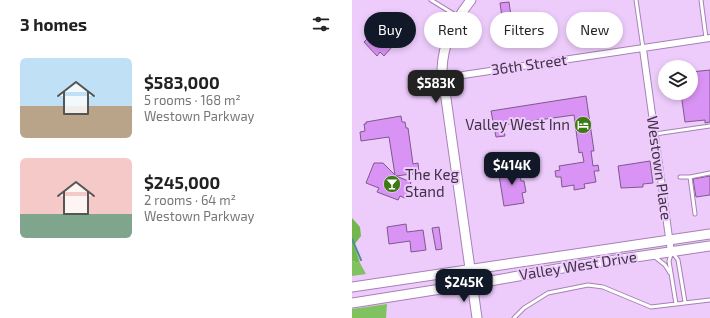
<!DOCTYPE html>
<meta charset="utf-8">
<style>
:root{--surface:#fff;--page:#f6f6f6;--text:#222;--muted:#767676;--accent:#111827}
body{margin:0;font-family:"Exo 2",sans-serif;background:var(--page);color:var(--text);height:100vh;display:flex;flex-direction:column;font-size:15px;white-space:nowrap}
*{box-sizing:border-box;margin:0}
p{font-size:13px;color:var(--muted)}
.icon{flex:none;width:22px;height:22px;fill:none;stroke:currentColor;stroke-width:2;stroke-linecap:round;stroke-linejoin:round}
.map{position:relative;flex:1;overflow:hidden}
.panel{display:flex;flex-direction:column;background:var(--surface);width:352px}
.panel>*{flex:none}
.hud{position:absolute;left:12px;top:12px;width:286px;height:36px;display:flex;gap:8px}
.controls{position:absolute;left:306px;top:60px;display:grid;gap:8px}
.controls a{display:grid;place-items:center;width:40px;height:40px;border-radius:50%;background:var(--surface);box-shadow:0 2px 6px #0003;font-size:20px}
.price{position:absolute;translate:-50% -34px;padding:0 9px;border-radius:8px;background:var(--accent);color:#fff;font-size:13px;line-height:26px;filter:drop-shadow(0 1px 2px #0008)}
.price::after{content:'';position:absolute;left:50%;top:24px;width:12px;height:9px;margin-left:-6px;background:inherit;clip-path:polygon(0 0,100% 0,50% 100%)}
.price.current{background:#222;color:#fff}
ul{padding:0;list-style:none}
li{display:flex;align-items:center;gap:12px;height:100px;padding:0 20px}
li span{display:grid;place-items:center;flex:none;width:112px;height:80px;border-radius:6px;color:#555}
li>.icon{margin-inline-start:auto}
span .icon{width:48px;height:48px;fill:#fffc;stroke-width:1}
li b{font-size:17px}
h2{display:flex;justify-content:space-between;align-items:center;height:48px;padding:0 20px;font-size:17px}
.chip{padding:0 14px;border-radius:18px;background:var(--surface);box-shadow:0 2px 6px #0003;font-size:14px;line-height:36px}
.chip.current{background:var(--accent);color:#fff}
main{display:flex;flex:1;min-height:0}
.map>svg:first-child{display:block}
.green{fill:#80c260}
.forest{fill:#72b650}
.lines{fill:none;stroke-linecap:round;stroke-linejoin:round}
.stream{stroke:#4c8c93;stroke-width:2}
.building{fill:#d993f4;stroke:#7e598c}
.lane-casing{stroke:#a780b6;stroke-width:5}
.street-casing{stroke:#a780b6;stroke-width:8}
.secondary-casing{stroke:#a780b6;stroke-width:11}
.lane{stroke:#fff;stroke-width:3}
.street{stroke:#fff;stroke-width:6}
.secondary{stroke:#fff;stroke-width:9}
.labels{text-anchor:middle;stroke-width:4;stroke-linejoin:round;paint-order:stroke}
.street-label{font-size:15px;fill:#403046;stroke:#edccfb}
.poi-label{font-size:15px;fill:#403046;stroke:#edccfb;text-anchor:end}
</style>
<main>
<section class="panel">
<h2>3 homes<svg class="icon" aria-label="filters" viewBox="0 0 24 24"><path d="M4 7h16M4 17h16"/><circle cx="9" cy="7" r="2"/><circle cx="15" cy="17" r="2"/></svg></h2>
<ul>
<li><span style="background:linear-gradient(#bfe0f5 60%,#b9a48a 0)"><svg class="icon" aria-label="home" viewBox="0 0 24 24"><path d="M3 11l9-7 9 7M6 9v11h12V9"/></svg></span><div><b>$583,000</b><p>5 rooms · 168 m²</p><p>Westown Parkway</p></div></li>
<li><span style="background:linear-gradient(#f6c9c9 70%,#7fa58c 0)"><svg class="icon" aria-label="home" viewBox="0 0 24 24"><path d="M3 11l9-7 9 7M6 9v11h12V9"/></svg></span><div><b>$245,000</b><p>2 rooms · 64 m²</p><p>Westown Parkway</p></div></li>
</ul>
</section>
<div class="map">
<svg width="358" height="318" viewBox="0 0 358 318">
<rect width="100%" height="100%" fill="#edccfb"/>
<path class="green" d="M 0,261 L 8,263 L 14,274 L 0,276 Z
M 35,304 L 34,318 L 0,318 L 0,309 Z"/>
<path class="forest" d="M 0,218 L 8,227 L 9,236 L 2,245 L 8,263 L 0,261 Z"/>
<g class="lines">
<path class="stream" d="M 0,239 L 9,260"/>
</g>
<path class="building" d="M 157,2 L 159,16 L 176,14 L 179,37 L 147,41 L 144,18 L 150,17 L 148,3 Z
M 35,19 L 52,35 L 45,46 L 43,45 L 39,48 L 32,56 L 28,52 L 25,56 L 12,42 Z
M 358,70 L 358,122 L 353,123 L 353,120 L 333,122 L 329,93 L 339,93 L 339,72 Z
M 234,96 L 242,151 L 239,151 L 241,166 L 246,165 L 247,171 L 242,171 L 244,182 L 232,184 L 233,188 L 222,190 L 222,185 L 210,187 L 209,177 L 204,177 L 203,171 L 208,170 L 207,166 L 232,162 L 230,152 L 227,153 L 222,115 L 151,125 L 153,136 L 144,137 L 139,111 Z
M 49,116 L 50,122 L 53,122 L 54,128 L 56,128 L 61,164 L 66,163 L 67,173 L 44,176 L 59,182 L 53,198 L 48,196 L 46,200 L 25,192 L 27,188 L 14,183 L 22,163 L 31,163 L 43,175 L 37,137 L 9,141 L 8,132 L 13,131 L 12,124 L 14,124 L 14,122 Z
M 298,161 L 301,183 L 291,184 L 291,187 L 269,188 L 266,166 Z
M 158,165 L 166,166 L 169,181 L 172,181 L 174,192 L 170,193 L 172,203 L 152,206 L 146,169 L 158,167 Z
M 358,176 L 358,195 L 344,197 L 341,179 Z
M 54,224 L 55,232 L 71,230 L 74,250 L 59,252 L 58,241 L 37,244 L 35,227 Z
M 87,227 L 90,249 L 84,250 L 80,228 Z"/>
<g class="lines">
<defs>
<path id="lane" d="M 79,0 L 105,16
M 284,0 L 291,48
M 349,0 L 354,38
M 303,134 L 358,126
M 328,177 L 338,177
M 343,214 L 338,177 L 358,173
M 321,253 L 326,260 L 333,302
M 319,254 L 317,261 L 324,304
M 303,257 L 313,265 L 318,273
M 162,318 L 172,308 L 196,293 L 236,285 L 251,287 L 299,307 L 358,300"/>
<path id="street" d="M 291,49 L 319,252
M 91,78 L 358,38"/>
<path id="secondary" d="M 119,0 C 102,22 91,42 90,70 L 125,318
M 0,287 L 358,234
M 0,303 L 133,282 L 216,267 L 358,246"/>
</defs>
<use href="#lane" class="lane-casing"/>
<use href="#street" class="street-casing"/>
<use href="#secondary" class="secondary-casing"/>
<use href="#lane" class="lane"/>
<use href="#street" class="street"/>
<use href="#secondary" class="secondary"/>
</g>
<defs>
<symbol id="hotel-disc" viewBox="-11 -11 22 22"><circle r="9.5" fill="#3d7a15" stroke="#edccfb"/><path d="M-6-4.5h1.5V1H6V5H4.5V3h-9V5H-6ZM-4 0a1.8 1.8 0 1 1 3.6 0ZM.5 0V-2.5h3Q6-2.5 6 0Z" fill="#fff"/></symbol>
<symbol id="bar-disc" viewBox="-11 -11 22 22"><circle r="9.5" fill="#3d7a15" stroke="#edccfb"/><path d="M-6-5H6L.8 .8V4.5H3.5V6h-7V4.5H-.8V.8Z" fill="#fff"/></symbol>
</defs>
<g fill-rule="evenodd">
<use href="#hotel-disc" x="221" y="115" width="20" height="20"/>
<use href="#bar-disc" x="30" y="174" width="20" height="20"/>
</g>
<g class="labels">
<g class="street-label">
<text transform="translate(177 65) rotate(-8)" y="5">36th Street</text>
<text transform="translate(307 168) rotate(82)" y="5">Westown Place</text>
<text transform="translate(226 266) rotate(-9)" y="5">Valley West Drive</text>
</g>
<g class="poi-label">
<text x="218" y="130">Valley West Inn</text>
<text x="53" y="180" text-anchor="start">The Keg<tspan x="53" dy="17">Stand</tspan></text>
</g>
</g>
</svg>
<div class="controls">
<a><svg class="icon" aria-label="layers" viewBox="0 0 24 24"><path d="M12 4l9 5-9 5-9-5zM3 14l9 5 9-5"/></svg></a>
</div>
<b class="price current" style="left:84px;top:104px">$583K</b>
<b class="price" style="left:160px;top:186px">$414K</b>
<b class="price" style="left:112px;top:303px">$245K</b>
<div class="hud">
<a class="chip current">Buy</a>
<a class="chip">Rent</a>
<a class="chip">Filters</a>
<a class="chip">New</a>
</div>
</div>
</main>
